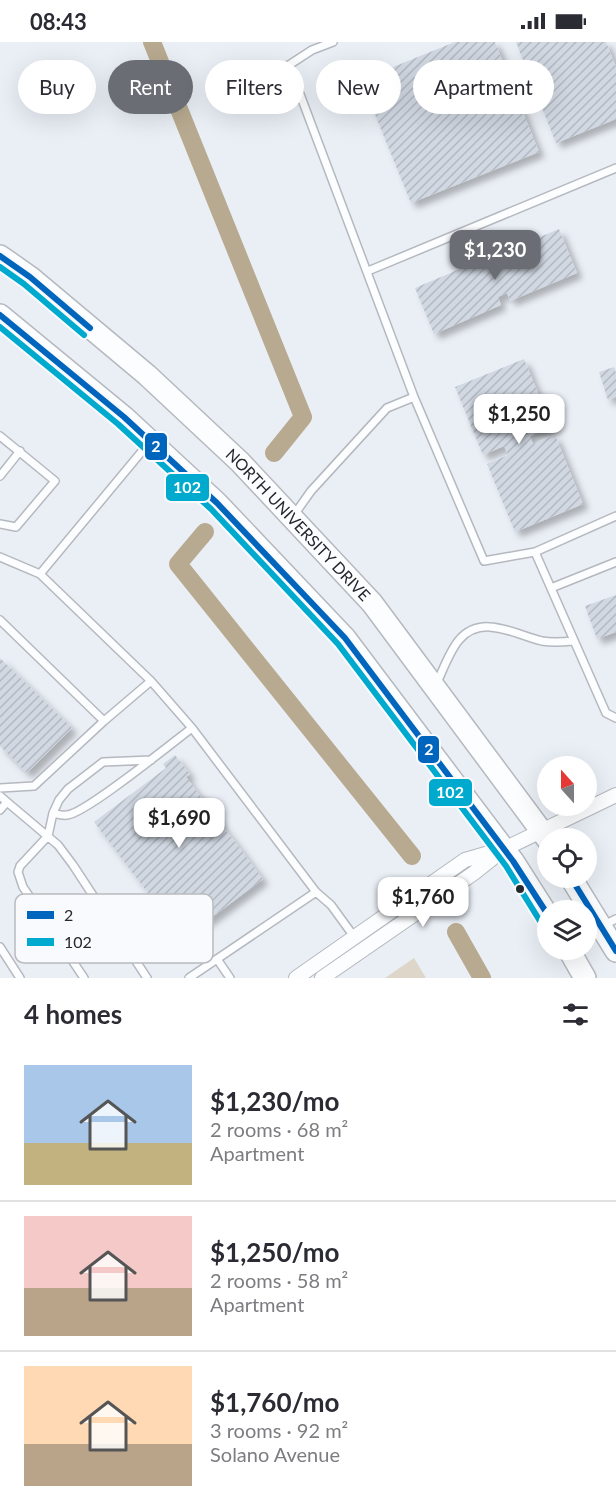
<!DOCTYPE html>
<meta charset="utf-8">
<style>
:root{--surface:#fff;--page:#f2f2f3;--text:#2b2b33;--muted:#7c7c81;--line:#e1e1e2;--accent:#6a6e74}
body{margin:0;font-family:Lato,sans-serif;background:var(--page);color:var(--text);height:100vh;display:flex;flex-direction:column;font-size:22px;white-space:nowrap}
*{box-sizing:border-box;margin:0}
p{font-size:20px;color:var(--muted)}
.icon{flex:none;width:33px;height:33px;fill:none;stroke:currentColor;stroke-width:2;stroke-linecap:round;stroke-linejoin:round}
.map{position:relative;height:936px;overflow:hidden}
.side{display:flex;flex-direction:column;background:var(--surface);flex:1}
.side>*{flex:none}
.hud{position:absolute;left:18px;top:18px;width:580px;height:54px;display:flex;gap:12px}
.needle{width:39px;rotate:339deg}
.buttons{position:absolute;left:537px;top:714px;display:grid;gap:12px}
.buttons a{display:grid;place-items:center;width:60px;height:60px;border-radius:50%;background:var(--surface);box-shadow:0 6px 24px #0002;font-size:30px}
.price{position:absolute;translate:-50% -51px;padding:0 14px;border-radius:12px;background:#fff;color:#222;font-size:20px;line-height:39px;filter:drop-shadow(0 2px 3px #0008)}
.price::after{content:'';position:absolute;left:50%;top:36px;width:18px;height:14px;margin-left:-9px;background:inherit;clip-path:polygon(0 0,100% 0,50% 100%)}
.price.selected{background:var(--accent);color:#fff}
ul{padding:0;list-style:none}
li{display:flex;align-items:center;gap:18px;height:150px;padding:0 24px}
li+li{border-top:2px solid var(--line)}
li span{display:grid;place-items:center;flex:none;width:168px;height:120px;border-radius:0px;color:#555}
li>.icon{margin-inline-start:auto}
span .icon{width:72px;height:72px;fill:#fffc;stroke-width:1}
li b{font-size:26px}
h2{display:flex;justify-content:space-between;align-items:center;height:72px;padding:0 24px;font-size:26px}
.tag{padding:0 21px;border-radius:27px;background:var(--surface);box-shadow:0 6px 24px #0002;font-size:21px;line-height:54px}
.tag.selected{background:var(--accent);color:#fff}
.status{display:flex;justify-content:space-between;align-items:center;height:42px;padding:0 30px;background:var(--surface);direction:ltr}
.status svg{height:16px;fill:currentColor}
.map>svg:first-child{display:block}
.green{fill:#ded6c8}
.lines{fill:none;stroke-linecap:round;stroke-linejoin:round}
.canal{stroke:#b8aa90;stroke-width:18}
.building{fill:url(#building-hatch);filter:url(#shadow)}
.lane-casing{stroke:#b5b9bf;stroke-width:10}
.street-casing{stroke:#b5b9bf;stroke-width:16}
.primary-casing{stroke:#b5b9bf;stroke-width:24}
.lane{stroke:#fcfdfe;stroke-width:7}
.street{stroke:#fcfdfe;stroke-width:14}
.primary{stroke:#fcfdfe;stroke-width:21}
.bus-1-casing{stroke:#f8fafd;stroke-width:10}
.bus-2-casing{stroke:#f8fafd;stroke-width:10}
.bus-1{stroke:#0065bd;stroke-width:6}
.bus-2{stroke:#00a9ce;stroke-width:6}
.bus-dot{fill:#25292e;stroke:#f8fafd;stroke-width:2}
.labels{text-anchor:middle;stroke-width:5;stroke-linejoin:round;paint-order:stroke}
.street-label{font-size:16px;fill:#25292e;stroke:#f8fafd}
.key{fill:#f8fafd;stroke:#b9bbbf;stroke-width:1.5}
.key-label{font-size:16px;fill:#25292e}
.line-badge{stroke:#f8fafd;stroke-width:2}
.badge-label{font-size:16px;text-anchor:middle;font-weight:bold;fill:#fff}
</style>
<div class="status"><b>08:43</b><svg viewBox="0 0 49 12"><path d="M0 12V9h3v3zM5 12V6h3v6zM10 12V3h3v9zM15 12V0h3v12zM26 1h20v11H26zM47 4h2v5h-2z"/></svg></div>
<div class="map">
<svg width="616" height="936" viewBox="0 0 616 936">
<defs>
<pattern id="building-hatch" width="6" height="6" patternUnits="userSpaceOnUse" patternTransform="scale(1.5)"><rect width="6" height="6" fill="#d1d8e2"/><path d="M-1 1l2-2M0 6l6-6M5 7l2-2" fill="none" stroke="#b3b9c2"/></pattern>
<filter id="shadow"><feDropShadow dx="5.5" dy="5.5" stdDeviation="3" flood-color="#0004"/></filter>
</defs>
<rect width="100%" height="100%" fill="#eaeff6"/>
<path class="green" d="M 414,916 L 426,936 L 385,936 Z"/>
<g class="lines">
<path class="canal" d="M 152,0 L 303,375 L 274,411
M 205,490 L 178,522 L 412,814
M 456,890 L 482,936"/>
</g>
<path class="building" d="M 455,0 L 495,0 L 539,110 L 411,161 L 361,38 Z
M 516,0 L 606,0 L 616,25 L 616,77 L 556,101 Z
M 559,187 L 577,231 L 510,259 L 507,251 L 498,255 L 501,263 L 434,292 L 415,246 L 481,218 L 485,228 L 495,224 L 492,215 Z
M 524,317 L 552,385 L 530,394 L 533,402 L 555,393 L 583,462 L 515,490 L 487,422 L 508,413 L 504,404 L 483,413 L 455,345 Z
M 614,325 L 616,331 L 616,355 L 608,358 L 599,330 Z
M 616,553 L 616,590 L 597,597 L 585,564 Z
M 0,616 L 72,686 L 27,731 L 0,704 Z
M 175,713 L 190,732 L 186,735 L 263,837 L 183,897 L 94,780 L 166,726 L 163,722 Z"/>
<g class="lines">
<defs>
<path id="lane" d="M 333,0 L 312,8 L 289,23 L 414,355 L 484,519 L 535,510 L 616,474
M 368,229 L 616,126
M 0,394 L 55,439 L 16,485 L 0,482
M 0,434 L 20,409
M 294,473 L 311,449 L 387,366 L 414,355
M 535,510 L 606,671 L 616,676
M 0,515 L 40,532 L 148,402
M 551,546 L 616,520
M 0,578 L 104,679 L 151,639 L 40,532
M 151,639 L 192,686
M 436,643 C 443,628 449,610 459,598 C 482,571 516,593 542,599 C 553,601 563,600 574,599
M 0,746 L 34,744 L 104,679
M 0,754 L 7,760
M 0,768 L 7,760 L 58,803 L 73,823 L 147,936
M 53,771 C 57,772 63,774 67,773 C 85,772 172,701 192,686 L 316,850 L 189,936
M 316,850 L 331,863 L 355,896
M 604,883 L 616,877
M 0,905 L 20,936
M 217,917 L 230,936
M 84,936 L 23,845 L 18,830 L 20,824 L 48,794 L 53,771 L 59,758 L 68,747 L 103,720 L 151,718"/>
<path id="street" d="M 296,936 L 465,818 L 496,809
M 322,936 L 474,831 L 504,807 L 616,753"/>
<g id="primary">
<path id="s1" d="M 0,214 L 30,235 L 147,333 L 240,420 L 372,561 L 548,798"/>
<path d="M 0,273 L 124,375 L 217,461 L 345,596 L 513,819 L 548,874"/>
<path d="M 571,836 L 616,909"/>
<path d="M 569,908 L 585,936"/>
</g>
</defs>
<use href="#lane" class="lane-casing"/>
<use href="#street" class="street-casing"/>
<use href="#primary" class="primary-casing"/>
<use href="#lane" class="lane"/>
<use href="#street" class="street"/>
<use href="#primary" class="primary"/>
<defs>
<path id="bus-1" d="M 0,214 L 30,235 L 90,286
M 0,273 L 124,375 L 217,461 L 345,596 L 513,819 L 548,873
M 571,836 L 616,909"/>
<path id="bus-2" d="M 0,225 L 24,242 L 84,293
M 0,285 L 118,382 L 211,467 L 338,602 L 506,824 L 540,879"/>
</defs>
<use href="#bus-1" class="bus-1-casing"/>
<use href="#bus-2" class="bus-2-casing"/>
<use href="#bus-1" class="bus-1"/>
<use href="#bus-2" class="bus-2"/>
</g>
<circle class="bus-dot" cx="520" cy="847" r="5"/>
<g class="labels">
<g class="street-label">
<text dy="6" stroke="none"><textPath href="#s1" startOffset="402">NORTH UNIVERSITY DRIVE</textPath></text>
</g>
</g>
<rect x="15" y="852" width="198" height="69" rx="9" class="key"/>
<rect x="27" y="869" width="27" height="8" fill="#0065bd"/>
<rect x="27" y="896" width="27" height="8" fill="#00a9ce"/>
<g class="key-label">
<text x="64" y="879">2</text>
<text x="64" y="906">102</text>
</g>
<g class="line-badge">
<rect x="144" y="390" width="24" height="29" rx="6" fill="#0065bd"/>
<rect x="165" y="431" width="45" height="29" rx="6" fill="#00a9ce"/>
<rect x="417" y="693" width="23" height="29" rx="6" fill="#0065bd"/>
<rect x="428" y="736" width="45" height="29" rx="6" fill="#00a9ce"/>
</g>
<g class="badge-label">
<text x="156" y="410">2</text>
<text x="187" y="451">102</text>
<text x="429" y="713">2</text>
<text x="450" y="756">102</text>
</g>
</svg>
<div class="buttons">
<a><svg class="needle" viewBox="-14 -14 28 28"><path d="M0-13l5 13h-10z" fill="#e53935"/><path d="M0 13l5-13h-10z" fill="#7c7c81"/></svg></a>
<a><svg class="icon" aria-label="locate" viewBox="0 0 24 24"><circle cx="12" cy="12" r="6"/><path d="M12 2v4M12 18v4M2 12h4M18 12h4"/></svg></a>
<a><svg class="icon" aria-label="layers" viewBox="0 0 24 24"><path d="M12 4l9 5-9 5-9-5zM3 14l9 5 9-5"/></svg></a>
</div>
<b class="price selected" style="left:495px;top:239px">$1,230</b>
<b class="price" style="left:519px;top:403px">$1,250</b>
<b class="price" style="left:179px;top:807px">$1,690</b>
<b class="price" style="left:423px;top:886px">$1,760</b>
<div class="hud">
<a class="tag">Buy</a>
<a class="tag selected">Rent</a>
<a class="tag">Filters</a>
<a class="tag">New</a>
<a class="tag">Apartment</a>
</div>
</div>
<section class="side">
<h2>4 homes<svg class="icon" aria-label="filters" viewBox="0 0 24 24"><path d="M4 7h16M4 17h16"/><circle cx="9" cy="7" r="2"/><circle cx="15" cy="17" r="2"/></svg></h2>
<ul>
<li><span style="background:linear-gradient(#a9c7e8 65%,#c2b280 0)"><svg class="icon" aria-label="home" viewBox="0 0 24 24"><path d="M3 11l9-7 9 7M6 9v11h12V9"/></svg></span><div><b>$1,230/mo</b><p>2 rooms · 68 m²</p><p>Apartment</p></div></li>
<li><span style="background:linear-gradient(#f6c9c9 60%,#b9a48a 0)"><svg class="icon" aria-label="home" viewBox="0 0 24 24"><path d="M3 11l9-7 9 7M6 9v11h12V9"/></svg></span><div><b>$1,250/mo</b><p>2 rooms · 58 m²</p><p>Apartment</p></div></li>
<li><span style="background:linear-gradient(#ffd9b3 65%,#b9a48a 0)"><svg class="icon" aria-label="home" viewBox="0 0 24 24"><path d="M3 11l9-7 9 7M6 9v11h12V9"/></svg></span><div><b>$1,760/mo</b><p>3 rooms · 92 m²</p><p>Solano Avenue</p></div></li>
</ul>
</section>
